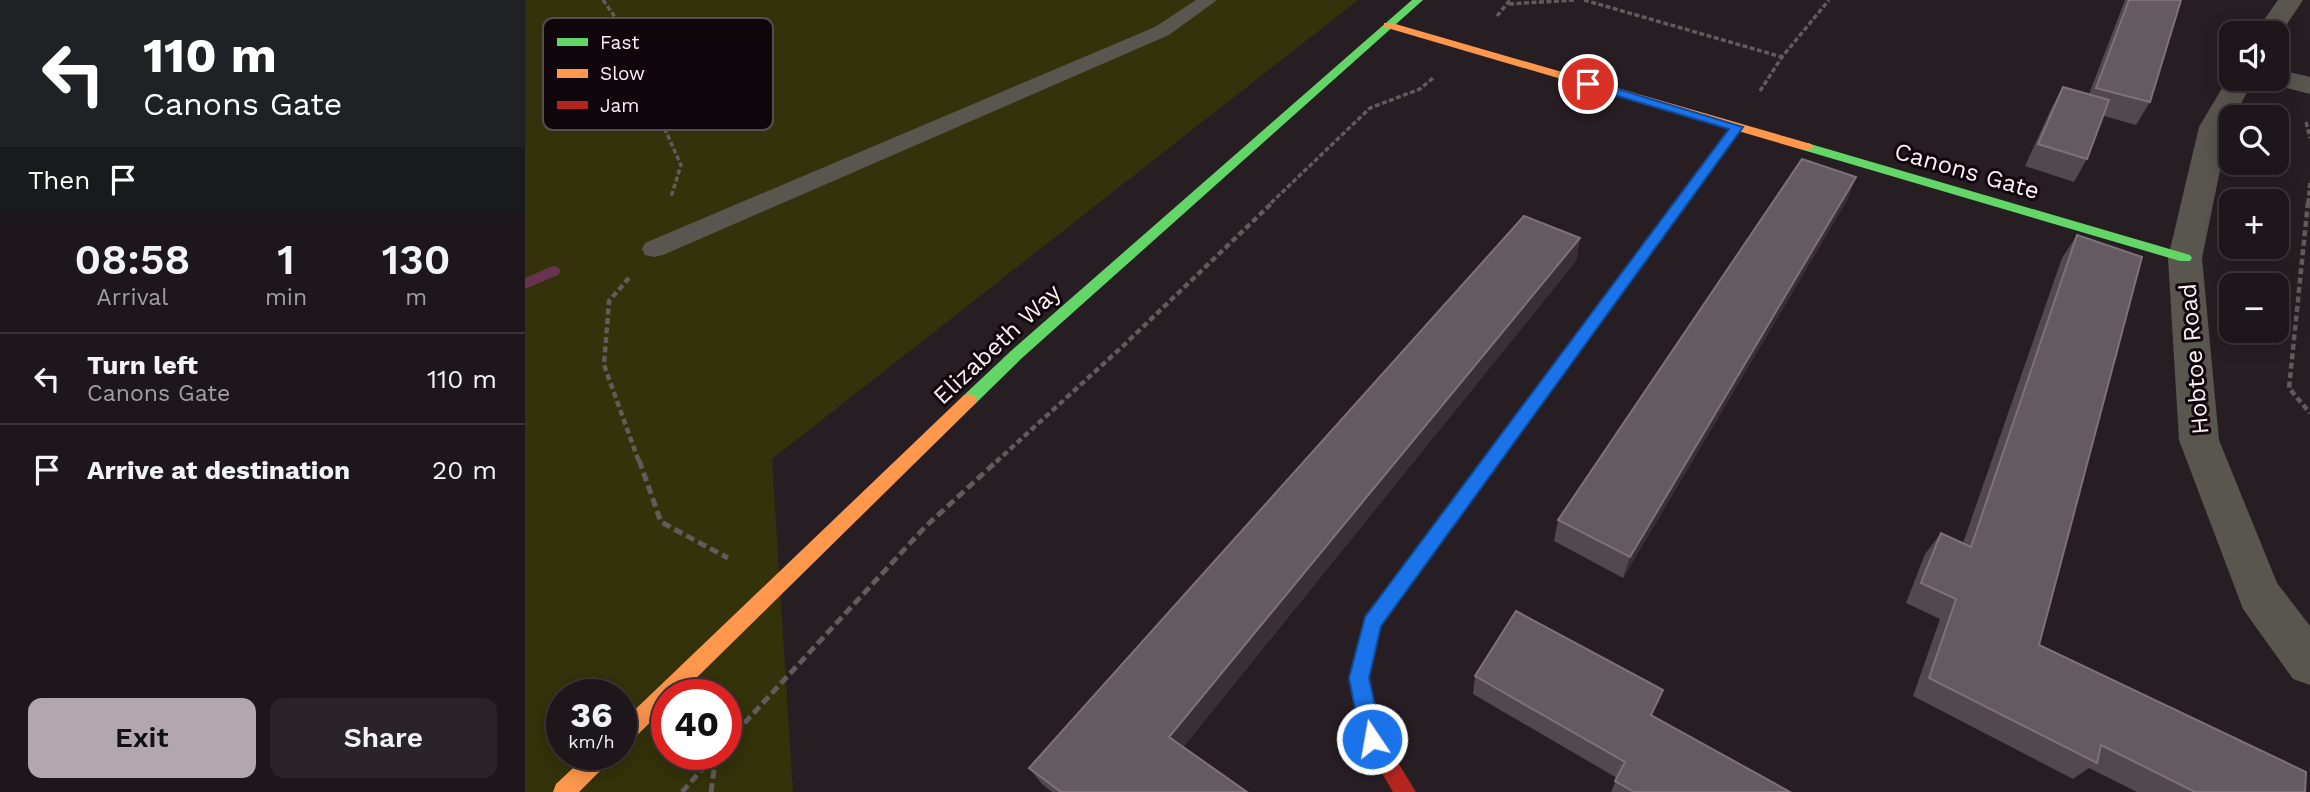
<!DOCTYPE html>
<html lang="en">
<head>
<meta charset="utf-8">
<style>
	body { margin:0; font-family:"Work Sans",sans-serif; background:#2a2327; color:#f1f3f6; height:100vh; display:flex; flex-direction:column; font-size:26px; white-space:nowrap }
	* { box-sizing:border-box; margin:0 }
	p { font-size:23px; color:#a09fa2 }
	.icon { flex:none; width:38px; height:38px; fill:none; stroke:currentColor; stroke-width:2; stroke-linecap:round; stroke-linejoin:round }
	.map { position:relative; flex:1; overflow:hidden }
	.details { display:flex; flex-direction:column; background:#1d161a; width:525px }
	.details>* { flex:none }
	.guide { background:#202124; color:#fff; overflow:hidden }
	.controls { position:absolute; left:1694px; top:21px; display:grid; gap:14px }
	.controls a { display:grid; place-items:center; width:70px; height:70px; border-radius:14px; background:#1d161a; box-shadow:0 4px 18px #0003,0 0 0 2px #3b3539; font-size:35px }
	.speed { position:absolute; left:21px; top:679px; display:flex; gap:14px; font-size:35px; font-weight:700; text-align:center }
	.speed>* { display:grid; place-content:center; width:91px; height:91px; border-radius:50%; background:#1d161a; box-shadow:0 4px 18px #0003,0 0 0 2px #3b3539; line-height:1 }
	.speed small { font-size:18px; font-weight:400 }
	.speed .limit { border:10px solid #d22; background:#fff; color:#111 }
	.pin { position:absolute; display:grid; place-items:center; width:60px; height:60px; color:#fff; margin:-30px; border:4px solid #fff; border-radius:50%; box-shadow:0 2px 7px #0007 }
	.me { position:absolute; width:77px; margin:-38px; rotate:348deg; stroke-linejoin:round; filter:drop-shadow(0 0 5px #0008) }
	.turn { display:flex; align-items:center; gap:24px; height:147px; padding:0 28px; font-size:32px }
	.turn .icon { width:91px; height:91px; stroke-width:2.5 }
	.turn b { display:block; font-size:49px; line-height:60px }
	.then { display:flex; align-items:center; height:66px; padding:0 28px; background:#0003; gap:14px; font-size:26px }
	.eta { display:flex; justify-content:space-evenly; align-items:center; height:119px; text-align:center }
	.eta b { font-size:42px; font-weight:600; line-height:49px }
	.button { display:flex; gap:14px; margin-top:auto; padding:14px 28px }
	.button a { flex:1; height:80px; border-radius:14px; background:#b2a7ad; color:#111; font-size:28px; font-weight:600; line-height:80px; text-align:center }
	.button a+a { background:#2a2327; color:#f1f3f6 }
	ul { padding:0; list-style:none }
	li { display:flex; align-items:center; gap:21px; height:91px; padding:0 28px; border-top:2px solid #3b3539 }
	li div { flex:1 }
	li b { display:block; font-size:26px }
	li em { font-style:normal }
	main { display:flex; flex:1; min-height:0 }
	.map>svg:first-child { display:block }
	.green { fill:#33320a; fill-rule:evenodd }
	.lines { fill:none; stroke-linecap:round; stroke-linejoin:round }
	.stream { fill:#693251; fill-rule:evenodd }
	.path-far2 { stroke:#5f5c59; stroke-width:3.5; stroke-dasharray:5 2.5; stroke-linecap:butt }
	.path-far1 { stroke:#5f5c59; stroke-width:4.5; stroke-dasharray:6 3.5; stroke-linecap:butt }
	.path { stroke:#5f5c59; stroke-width:5; stroke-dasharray:9 4.5; stroke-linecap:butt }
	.lane { fill:#595650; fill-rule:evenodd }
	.street { fill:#595650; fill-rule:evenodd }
	.fast { fill:#63d668; fill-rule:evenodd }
	.slow { fill:#ff974d; fill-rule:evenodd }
	.jam { fill:#b3261e; fill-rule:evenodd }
	.wall { fill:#51494e }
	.shaded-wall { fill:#383035 }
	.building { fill:#635b60; stroke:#7c7278; stroke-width:2 }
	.route { fill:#1a73e8; stroke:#114b97; stroke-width:2 }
	.labels { text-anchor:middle; stroke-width:6; stroke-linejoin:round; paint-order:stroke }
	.street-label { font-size:24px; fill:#fdf1f7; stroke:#0f070b }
	.key { fill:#0f070b; stroke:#564d52; stroke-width:2 }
	.key-label { font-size:19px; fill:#fdf1f7 }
</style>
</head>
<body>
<main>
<section class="details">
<div class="guide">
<div class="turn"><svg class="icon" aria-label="left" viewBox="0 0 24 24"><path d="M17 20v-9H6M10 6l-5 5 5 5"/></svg><div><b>110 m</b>Canons Gate</div></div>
<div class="then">Then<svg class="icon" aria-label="arrive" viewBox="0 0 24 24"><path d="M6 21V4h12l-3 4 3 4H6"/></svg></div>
</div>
<div class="eta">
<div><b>08:58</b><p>Arrival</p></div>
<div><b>1</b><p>min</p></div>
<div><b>130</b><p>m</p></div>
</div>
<ul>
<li><svg class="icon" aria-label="left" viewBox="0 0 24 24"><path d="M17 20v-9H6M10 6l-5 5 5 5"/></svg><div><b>Turn left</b><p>Canons Gate</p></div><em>110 m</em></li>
<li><svg class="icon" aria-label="arrive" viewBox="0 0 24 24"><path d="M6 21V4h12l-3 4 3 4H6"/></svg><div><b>Arrive at destination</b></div><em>20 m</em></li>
</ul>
<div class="button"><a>Exit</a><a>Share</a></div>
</section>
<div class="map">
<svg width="1785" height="792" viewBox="0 0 1785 792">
	<rect width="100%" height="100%" fill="#271e23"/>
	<path class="green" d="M0,0H833L247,459L268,792H0ZM37,695H96V754H37ZM142,695H201V754H142Z"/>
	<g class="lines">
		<path class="stream" d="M28,266L33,267L36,271L33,275L0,289V278Z"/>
		<path class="path-far2" d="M78,0L88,14L156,165L146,197
			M1059,0L1257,57
			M984,4L1049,0
			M972,16L985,0
			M1235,91L1257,57L1304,0
			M1781,122L1785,138
			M746,203L845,108L895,89L908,78
			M1783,203L1785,181"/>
		<path class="path-far1" d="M1783,202L1764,388L1785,413
			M104,278L84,301L79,365L114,462
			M471,462L598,346L748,202"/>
		<path class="path" d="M114,460L136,522L203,558
			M201,743L400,527L473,460
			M157,792L191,754
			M186,792L191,755"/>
		<path class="lane" d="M671,0H692L644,35L138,255L129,257L120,255L117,249L120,243L630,27Z"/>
		<path class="street" d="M1753,0H1778L1752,39V33H1730Z
			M1752,69L1785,77V94L1742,83L1739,79H1752Z
			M1706,73V79H1729L1709,117H1706L1677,258L1694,440L1752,583L1785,626V685L1768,679L1718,609L1654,440L1643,258L1674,127Z"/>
		<path class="fast" d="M887,0H898L497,358L450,404H438L436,400L438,396L487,350Z
			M1212,123L1218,127L1163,203H1153V197L1208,124Z
			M1282,143L1665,255L1667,258L1665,261H1655L1278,150V144Z"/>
		<path class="slow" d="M859,23H867L1286,144L1288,147L1286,150H1278L859,27Z
			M1158,196L1163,197V203L942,507L936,509L930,507L927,502L930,497L1153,197Z
			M444,394L450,396L452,400L450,404L154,695H142V706L103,744L96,747V723L438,396Z
			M63,754H88L85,761L54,792H28L31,784Z"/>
		<path class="jam" d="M936,495L942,497L945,502L942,507L856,626L844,678L856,735L891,792H868L837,739L824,678L840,617L930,497Z"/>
	</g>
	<path class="wall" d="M1600,0H1656L1625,102L1611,125L1579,116L1562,159L1549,182L1500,166L1526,109L1538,87L1564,94Z
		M1331,177L1322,200L1098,578L1029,541L1033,520Z
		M1552,235L1514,645L1780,792H1612L1564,768L1548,779L1388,696L1415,619L1381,603L1400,554L1416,533L1438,543L1537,258Z
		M1055,238L1051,261L658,747L722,792H527L517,784L504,768Z
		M950,676L1126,715L1265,792H1086L1092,778L948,694Z"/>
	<path class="shaded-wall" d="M1331,177L1322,200L1098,578L1105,557Z
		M1055,238L1051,261L652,754L644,737Z"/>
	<path class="building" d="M1604,0H1656L1625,102L1571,88Z
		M1538,87L1584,100L1562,159L1513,144Z
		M1277,159L1331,177L1105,557L1033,520Z
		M999,216L1055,238L644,737L722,792H536L504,768Z
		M1552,235L1617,257L1514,645L1781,772L1780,792H1670L1576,745L1572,763L1404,678L1431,599L1396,583L1416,533L1446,547Z
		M991,611L1138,690L1126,715L1265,792H1109L1090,781L1100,762L950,676Z"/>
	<path class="route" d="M1063,80L1218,127L856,626L844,678L857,739L854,746L847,749L839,746L836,739L824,678L840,617L1204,129L1059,86L1057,84Z"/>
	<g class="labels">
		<g class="street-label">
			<text transform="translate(1442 171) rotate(16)" y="8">Canons Gate</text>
			<text transform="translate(472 344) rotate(-43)" y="8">Elizabeth Way</text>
			<text transform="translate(1669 359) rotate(-95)" y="8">Hobtoe Road</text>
		</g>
	</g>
	<rect x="18" y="18" width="230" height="112" rx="10" class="key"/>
	<rect x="32" y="38" width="31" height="8" fill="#63d668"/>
	<rect x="32" y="69" width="31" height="9" fill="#ff974d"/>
	<rect x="32" y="101" width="31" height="8" fill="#b3261e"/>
	<g class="key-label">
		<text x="75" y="49">Fast</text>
		<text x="75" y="80">Slow</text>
		<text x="75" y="112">Jam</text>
	</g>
</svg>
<div class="controls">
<a><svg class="icon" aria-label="sound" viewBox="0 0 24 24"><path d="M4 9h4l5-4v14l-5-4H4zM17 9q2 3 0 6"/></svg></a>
<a><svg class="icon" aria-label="search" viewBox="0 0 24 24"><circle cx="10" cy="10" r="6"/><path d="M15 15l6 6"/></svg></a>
<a>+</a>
<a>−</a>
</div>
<div class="speed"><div>36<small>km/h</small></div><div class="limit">40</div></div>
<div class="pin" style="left:1063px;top:84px;background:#d93025"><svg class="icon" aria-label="arrive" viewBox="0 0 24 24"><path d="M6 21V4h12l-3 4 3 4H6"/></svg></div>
<svg class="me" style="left:847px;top:739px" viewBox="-20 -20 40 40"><circle r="17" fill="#1a73e8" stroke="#fff" stroke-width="3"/><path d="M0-11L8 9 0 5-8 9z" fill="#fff"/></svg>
</div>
</main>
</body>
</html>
